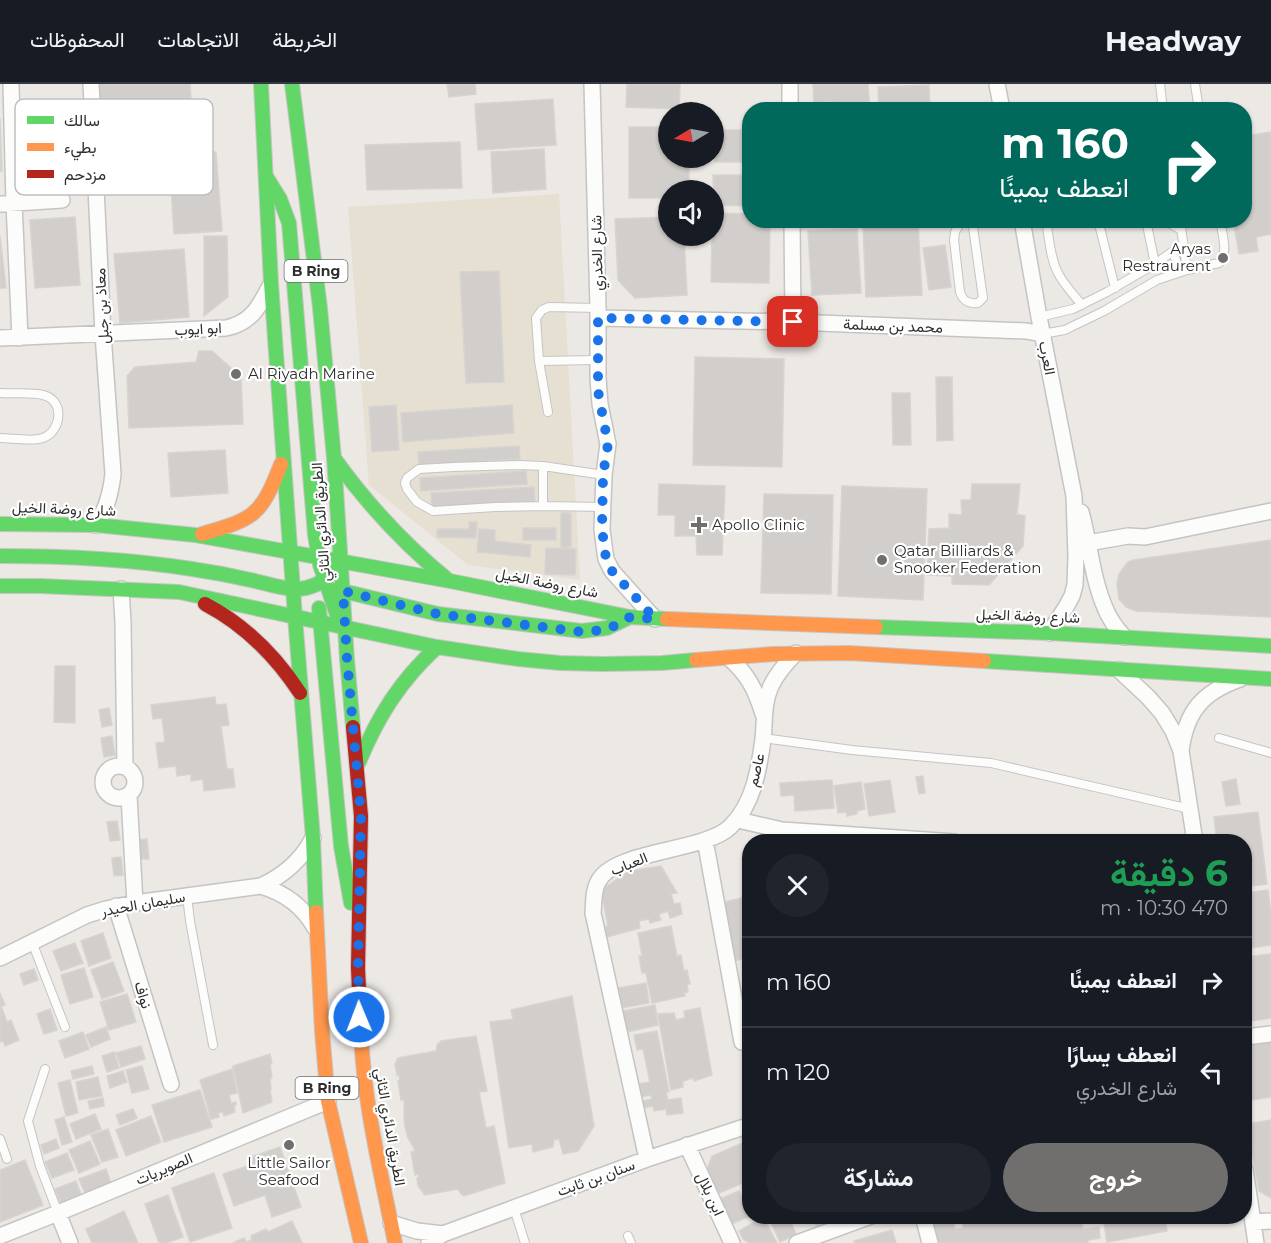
<!DOCTYPE html>
<html lang="ar">
<head>
<meta charset="utf-8">
<style>
	body { margin:0; font-family:Montserrat,Vazirmatn,sans-serif; background:#20242c; color:#f1f3f6; direction:rtl; height:100vh; display:flex; flex-direction:column; font-size:22px; white-space:nowrap }
	* { box-sizing:border-box; margin:0 }
	p { font-size:20px; color:#9ea1a6 }
	.icon { flex:none; width:33px; height:33px; fill:none; stroke:currentColor; stroke-width:2; stroke-linecap:round; stroke-linejoin:round }
	.map { position:relative; flex:1; overflow:hidden; direction:ltr }
	.drawer { position:absolute; left:742px; top:750px; width:510px; height:390px; display:flex; flex-direction:column; background:#171b24; border-radius:24px; box-shadow:0 2px 4px #0004; direction:rtl }
	.drawer>* { flex:none }
	.hud { position:absolute; left:742px; top:18px; width:510px; height:126px; border-radius:24px; box-shadow:0 2px 4px #0004; direction:rtl; background:#00695c; color:#fff; overflow:hidden }
	.needle { width:39px; rotate:260deg }
	.controls { position:absolute; left:658px; top:18px; display:grid; gap:12px }
	.controls a { display:grid; place-items:center; width:66px; height:66px; border-radius:50%; background:#171b24; box-shadow:0 2px 4px #0004; font-size:30px }
	.pin { position:absolute; display:grid; place-items:center; width:51px; height:51px; color:#fff; margin:-26px; border-radius:12px; box-shadow:0 3px 9px #0006 }
	.me { position:absolute; width:66px; margin:-33px; rotate:359deg; stroke-linejoin:round; filter:drop-shadow(0 0 4px #0008) }
	.turn { display:flex; align-items:center; gap:21px; height:126px; padding:0 24px; font-size:27px }
	.turn .icon { width:78px; height:78px; stroke-width:2.5 }
	.turn b { display:block; font-size:42px; line-height:51px }
	.round { display:grid; place-items:center; flex:none; width:63px; height:63px; border-radius:32px; background:#20242c }
	.summary { display:flex; align-items:center; justify-content:space-between; height:102px; padding:0 24px }
	h1 { font-size:36px; font-weight:700; line-height:45px; color:#1e9e55 }
	.cta { display:flex; gap:12px; margin-top:auto; padding:12px 24px }
	.cta a { flex:1; height:69px; border-radius:36px; background:#706f6e; color:#fff; font-size:24px; font-weight:700; line-height:69px; text-align:center }
	.cta a+a { background:#20242c; color:#f1f3f6 }
	ul { padding:0; list-style:none }
	li { display:flex; align-items:center; gap:18px; height:90px; padding:0 24px; border-top:2px solid #363941 }
	li div { flex:1 }
	li b { display:block; font-size:22px }
	li em { font-style:normal }
	header { display:flex; align-items:center; gap:36px; box-sizing:border-box; height:84px; padding:0 30px; background:#171b24; border-bottom:2px solid #363941 }
	header strong { font-size:28px }
	nav { display:flex; gap:33px; margin-inline-start:auto; font-size:21px }
	.map>svg:first-child { display:block }
	.education { fill:#e6e0d3 }
	.building { fill:#d1cecb; stroke:#d7d4d0; stroke-width:1.5 }
	.lines { fill:none; stroke-linecap:round; stroke-linejoin:round }
	.lane-casing { stroke:#c5c4c5; stroke-width:10 }
	.street-casing { stroke:#c5c4c5; stroke-width:18 }
	.fast-casing { stroke:#c6c5c4; stroke-width:16 }
	.slow-casing { stroke:#c6c5c4; stroke-width:16 }
	.jam-casing { stroke:#c6c5c4; stroke-width:16 }
	.lane { stroke:#fcfcfb; stroke-width:8 }
	.street { stroke:#fcfcfb; stroke-width:15 }
	.fast { stroke:#63d668; stroke-width:14 }
	.slow { stroke:#ff974d; stroke-width:14 }
	.jam { stroke:#b3261e; stroke-width:14 }
	.route { stroke:#1a73e8; stroke-width:10; stroke-dasharray:0 18 }
	.poi-dot { fill:#706f6e; stroke:#fff; stroke-width:2 }
	.labels { text-anchor:middle; stroke-width:4.5; stroke-linejoin:round; paint-order:stroke }
	.shield { fill:#fff; stroke:#6d6d6d; stroke-width:1.5 }
	.shield-label { font-size:14px; font-weight:bold; fill:#2e2e2e }
	.poi-label { font-size:15px; fill:#2e2e2e; stroke:#fff; text-anchor:start }
	.street-label { font-size:15px; fill:#2e2e2e; stroke:#fff }
	.key { fill:#fff; stroke:#c0c0c0; stroke-width:1.5 }
	.key-label { font-size:16px; fill:#2e2e2e }
</style>
</head>
<body>
<header>
<strong>Headway</strong>
<nav><a>الخريطة</a><a>الاتجاهات</a><a>المحفوظات</a></nav>
</header>
<div class="map">
<svg width="1271" height="1159" viewBox="0 0 1271 1159">
	<rect width="100%" height="100%" fill="#ece8e4"/>
	<path class="education" d="M559,110L580,496L468,481L369,401L348,123Z"/>
	<path class="building" d="M98,0H190L193,48L100,53Z
		M447,0H475L476,10L449,13Z
		M627,0H680L679,25L626,23Z
		M813,0H868L870,26H833L832,17L814,19Z
		M929,1L930,25L879,26L878,3Z
		M553,15L556,61L478,66L475,20Z
		M0,34L2,87H0Z
		M629,43H669V74H689V106H669V114H629Z
		M715,46H750V78H715Z
		M1271,48V150L1256,153L1258,167L1239,170L1233,136H1245V52Z
		M460,58L462,104L367,106L365,61Z
		M544,65L546,105L493,109L491,68Z
		M216,68L222,147L174,150L169,72Z
		M713,91H750V122L714,121Z
		M714,129L750,130V136H770L769,199L711,198L712,152H714Z
		M75,133L80,201L35,204L30,136Z
		M669,133V152H684L687,211L635,214L618,196L615,135Z
		M918,139L922,211L866,213L863,141Z
		M857,145L861,209L812,211L808,147Z
		M0,152L6,204H0Z
		M204,152H227L228,213L204,232Z
		M945,161L951,203L929,206L923,164Z
		M184,165L189,233L120,239L114,170Z
		M499,187L504,298L466,299L460,188Z
		M199,267H212L241,293L243,340L129,344L127,292L135,283L196,278Z
		M695,273L784,275L782,383L693,381Z
		M936,293H952L953,356L937,357Z
		M892,309H910L911,361H893Z
		M396,321L399,366L372,368L369,323Z
		M512,321L514,349L403,358L401,329Z
		M519,362L520,375L419,381L418,368Z
		M225,366L228,409L171,413L168,369Z
		M526,387L527,400L421,407L420,394Z
		M659,400L725,402L722,471H697L696,452H675V431H658Z
		M972,400H1020L1017,430L1025,432L1023,462L989,501L952,500V492L927,491L929,445L949,444V430L962,431L961,416H971Z
		M842,402L927,405L923,516L838,512Z
		M534,403L535,417L432,423L431,409Z
		M764,410L833,411L831,510L761,509Z
		M561,429H571V463H561Z
		M469,438H477L476,454L437,453V445H469Z
		M523,444H556V456H523Z
		M479,445L495,446V457L531,461L530,473L477,468Z
		M1271,456V533L1136,527L1126,523L1119,515L1117,500L1119,490L1128,478L1134,476Z
		M546,464L576,465L575,491L545,490Z
		M55,582H75V639L54,638Z
		M215,613L216,621L226,620L229,641L221,642L227,685H233L235,703L204,707L203,695L191,697V690L177,692L176,682L159,684L156,659L165,658L162,634L153,635L151,621Z
		M109,624L112,641L102,643L99,626Z
		M112,652L115,671L104,673L101,654Z
		M923,692L925,709L919,710L916,693Z
		M1236,695L1240,720L1226,722L1222,698Z
		M832,696L834,724L795,727L794,711L781,712L780,699Z
		M890,696L895,728L869,732L864,700Z
		M861,698L865,725L857,727V730L847,732L846,728L838,729L834,702Z
		M1258,728L1267,800L1245,803V758H1217L1214,733Z
		M117,737L120,756L110,757L107,738Z
		M147,755L149,775H138L137,756Z
		M121,773L123,791L114,792L112,774Z
		M661,782L677,809L671,810L674,820L680,819L682,830L670,834L668,827L659,830L661,836L650,839L649,835L639,837L640,844L607,853L604,843L608,842L601,806L629,787Z
		M1268,806L1271,830V861L1245,865V809Z
		M750,812V873L734,877L720,819Z
		M671,842L677,872L681,871L684,887L687,886L690,900H687L688,908L684,909L685,912L652,919L646,889H642L639,872H642L638,849Z
		M103,849L111,874L89,882L81,857Z
		M75,859L83,879L61,887L53,867Z
		M1271,870V934L1245,938V873Z
		M113,878L124,907L102,915L91,886Z
		M84,884L93,913L70,920L61,891Z
		M34,885L38,896L24,901L20,890Z
		M750,890V926H749L745,904L748,903L746,891Z
		M646,899L649,919L622,924L618,904Z
		M0,909L5,921L1,922L7,938L11,936L19,956L5,962L3,957L0,958Z
		M127,910L136,938L109,946L100,918Z
		M572,912L594,1042L578,1067L563,1070L559,1055L554,1056L553,1063L533,1068L532,1060L509,1064L490,938L513,935L511,926Z
		M655,921L658,941L627,948L623,927Z
		M700,924L712,991L694,997L693,994L683,997V1003L671,1006L658,930L674,929L676,936L685,934L684,927Z
		M50,925L57,946L44,950L37,930Z
		M106,943L110,955L91,963L86,951Z
		M657,947L669,1008H666L668,1016L681,1014L683,1029L667,1031L666,1025L654,1027L653,1022L639,1025L638,1018L652,1015L651,1011L640,1013L637,1000L650,998L643,965L637,966L634,951Z
		M83,948L89,965L65,974L59,957Z
		M476,952L487,1007L479,1008L486,1044L494,1042L505,1099L464,1112L461,1110L458,1105L425,1111L418,1102L417,1094L419,1093L418,1090L415,1091L411,1068H414V1064L408,1054L405,1043L404,1031V1016H401L398,997L400,996L399,990L397,991L395,980L398,974L436,967L437,961L441,957Z
		M1271,956V1013L1246,1017L1245,960Z
		M141,962L145,975L121,983L116,969Z
		M114,968L119,984L107,988L102,972Z
		M270,970L272,980H270L272,994L270,995L271,1005H270L272,1018L243,1029L233,982Z
		M750,975V1000L748,1001L743,977Z
		M92,982L94,990L73,995L71,987Z
		M142,982L149,1005L132,1009L126,986Z
		M232,985L237,1009L229,1011L231,1019L236,1018V1021L234,1022L235,1028L224,1032L223,1028L218,1029L219,1033L211,1035L200,996Z
		M123,987L127,998L110,1004L107,992Z
		M98,993L102,1012L79,1016L76,998Z
		M70,996L78,1029L66,1032L58,999Z
		M200,1006L212,1043L164,1058L152,1021Z
		M103,1014L104,1022L90,1025L88,1017Z
		M133,1025L137,1034L120,1041L116,1031Z
		M95,1030L101,1045L76,1055L70,1040Z
		M151,1032L161,1058L126,1072L116,1046Z
		M64,1033L72,1058L62,1061L55,1036Z
		M1271,1036V1114L1259,1107L1247,1040Z
		M108,1045L118,1073L102,1078L91,1051Z
		M56,1055L59,1064L44,1070L41,1061Z
		M750,1056V1096L712,1112L704,1093L712,1072Z
		M90,1057L100,1080L79,1089L69,1066Z
		M280,1063L301,1123L272,1133L265,1111L234,1122L223,1090L251,1081L248,1074Z
		M67,1069L74,1086L52,1094L45,1078Z
		M25,1076L43,1121L0,1138V1086Z
		M106,1085L113,1105L87,1114L79,1095Z
		M214,1089L232,1144L190,1158L172,1104Z
		M76,1097L82,1113L61,1121L55,1105Z
		M739,1107L750,1132L731,1140L720,1115Z
		M168,1111L183,1153L166,1159H159L145,1120Z
		M124,1127L138,1159H92L86,1145Z
		M768,1132H788L796,1150L780,1158Z
		M813,1132H839L816,1141Z
		M967,1132H973L974,1139L986,1137L985,1132H1006V1134L1011,1132H1024V1134L1033,1132H1096L1081,1135L1083,1145L1099,1143L1100,1154L1088,1156V1159H936L932,1137L953,1133L955,1145L963,1144L962,1133Z
		M1103,1132H1165L1167,1147L1107,1158Z
		M763,1133L777,1159H749L743,1155L739,1147Z
		M292,1137L302,1159H233L244,1154L246,1158L252,1156L251,1152L266,1145L268,1148Z
		M892,1146L896,1159H855L854,1157Z"/>
	<g class="lines">
		<g class="lane-casing">
			<path id="lane" d="M1160,0L1163,26
				M1195,0L1199,26
				M962,136L955,148L954,156L960,208C963,217 968,220 978,219L983,214L972,136
				M1046,136C1049,153 1050,174 1058,189C1064,201 1074,211 1082,221
				M1098,136L1115,204
				M1146,136L1155,180
				M1164,136L1181,146
				M1180,136L1187,186
				M1172,168L1176,176L1175,190
				M1039,233L1073,225L1107,208L1155,180L1183,160
				M1042,250L1065,246L1073,242L1104,227L1157,196L1187,186L1219,179C1229,168 1222,150 1220,136
				M539,277L598,276
				M0,309C12,310 33,308 43,311C65,316 62,347 43,354C32,358 12,354 0,354
				M548,328L539,277L536,234L542,226L549,223L598,224
				M543,422V382
				M603,423L543,422L495,423L433,427L417,418L407,405L405,399L407,394L419,385L453,383L519,381L543,382L604,391
				M763,654L852,666L991,679L1190,725
				M1219,654L1271,669
				M187,812L190,837L213,961
				M32,858L65,943
				M45,985L28,1037L40,1082L58,1129
				M0,1055L7,1075
				M514,1124L525,1159
				M628,1152L631,1159"/>
		</g>
		<g class="street-casing">
			<path id="street" d="M11,0L14,119L20,254
				M91,0L103,250L113,390C111,409 107,425 96,441
				M592,0L598,224V294L600,320L608,360L604,391L602,445L604,461L606,475L612,487L655,535
				M790,0V26
				M997,0L1002,26
				M0,120L62,116
				M792,136L793,238
				M1022,136L1039,233L1074,412L1076,472L1075,501L1072,512L1066,523L1049,549
				M598,234L793,238L1026,247L1042,250
				M0,254L226,244C251,239 259,223 270,202
				M1081,428C1090,460 1092,495 1106,526C1110,536 1117,545 1124,553
				M1088,459L1128,452L1145,453L1271,427
				M121,505L123,538L125,683
				M729,574C748,590 756,607 763,630
				M1119,586L1148,613L1162,629L1173,647L1181,667L1195,758
				M1181,667C1186,627 1203,608 1240,595
				M103 698a16 16 0 1 1 32 0a16 16 0 1 1-32 0Z
				M129,712L135,819
				M738,736L782,746L955,758
				M705,756L742,958
				M261,802C285,809 303,822 315,844
				M116,822L171,1000
				M0,874L87,831L106,825L135,819L261,802C284,791 301,777 313,754
				M1245,953L1271,950
				M687,1061L732,1159
				M647,1075L593,829C594,818 593,807 598,798C613,766 704,768 730,743C753,721 759,686 763,655C765,637 763,619 771,602C777,589 786,579 796,569
				M1245,1085L1256,1159
				M58,1129L70,1159
				M923,1132L930,1159
				M1253,1138L1271,1137
				M391,1139L417,1147L443,1150
				M0,1152L58,1129L328,1017
				M429,1159L443,1150L647,1075L750,1041
				M797,1159L871,1132"/>
		</g>
		<g class="fast-casing">
			<path id="fast" d="M261,0L271,199L295,533L313,754L316,828
				M292,0L320,224L334,374L347,575L353,643
				M267,94L280,115L289,139L315,451L320,481L336,528
				M334,374C367,420 404,460 448,496
				M0,440L96,441L195,451L450,497L630,533L667,535
				M0,472C64,472 129,475 192,485C213,488 234,492 255,497C268,500 282,505 296,505C312,505 325,497 336,486
				M0,502H40L179,508L437,563L518,575L560,579L602,580L662,579L696,576
				M331,506L343,507L438,530L582,547L607,544L630,533
				M319,524L341,762L351,819
				M876,543L1049,549L1271,562
				M984,577L1271,595
				M359,678C378,632 400,597 437,563"/>
		</g>
		<g class="slow-casing">
			<path id="slow" d="M202,450C254,435 261,432 281,380
				M667,535L876,543
				M696,576L773,570L849,569L984,577
				M316,828L322,947L328,1017L361,1159
				M361,950C364,1021 381,1089 395,1159"/>
		</g>
		<g class="jam-casing">
			<path id="jam" d="M205,520C245,541 275,571 300,609
				M353,643L361,732L358,884L361,950"/>
		</g>
		<use href="#lane" class="lane"/>
		<use href="#street" class="street"/>
		<use href="#fast" class="fast"/>
		<use href="#slow" class="slow"/>
		<use href="#jam" class="jam"/>
	</g>
	<g class="lines">
		<path class="route" d="M359,933L358,884L361,732L347,575L343,507L438,530L582,548L603,546L612,543L630,533L655,535L612,487L606,475L602,445L603,391L608,360L598,307V234L793,238"/>
	</g>
	<g class="poi-dot">
		<circle cx="1223" cy="174" r="6"/>
		<circle cx="236" cy="290" r="6"/>
		<path d="M696 432h6v6h6v6h-6v6h-6v-6h-6v-6h6z"/>
		<circle cx="882" cy="476" r="6"/>
		<circle cx="289" cy="1061" r="6"/>
	</g>
	<g class="labels">
		<g class="shield">
			<rect x="284.5" y="176" width="63" height="22" rx="4.5"/>
			<rect x="295.5" y="993" width="63" height="22" rx="4.5"/>
		</g>
		<g class="shield-label">
			<text x="316" y="192">B Ring</text>
			<text x="327" y="1009">B Ring</text>
		</g>
		<g class="poi-label">
			<text x="1211" y="170" text-anchor="end">Aryas<tspan x="1211" dy="17">Restraurent</tspan></text>
			<text x="248" y="295">Al Riyadh Marine</text>
			<text x="712" y="446">Apollo Clinic</text>
			<text x="894" y="472">Qatar Billiards &amp;<tspan x="894" dy="17">Snooker Federation</tspan></text>
			<text x="289" y="1084" text-anchor="middle">Little Sailor<tspan x="289" dy="17">Seafood</tspan></text>
		</g>
		<g class="street-label">
			<text transform="translate(597 169) rotate(-91)" y="5">شارع الخدري</text>
			<text transform="translate(102 222) rotate(-93)" y="5">معاذ بن جبل</text>
			<text transform="translate(893 242) rotate(2)" y="5">محمد بن مسلمة</text>
			<text transform="translate(198 245) rotate(-3)" y="5">ابو ايوب</text>
			<text transform="translate(1047 274) rotate(79)" y="5">العرب</text>
			<text transform="translate(64 425) rotate(2)" y="5">شارع روضة الخيل</text>
			<text transform="translate(321 438) rotate(-94)" y="5">الطريق الدائري الثاني</text>
			<text transform="translate(547 499) rotate(11)" y="5">شارع روضة الخيل</text>
			<text transform="translate(1028 532) rotate(2)" y="5">شارع روضة الخيل</text>
			<text transform="translate(756 686) rotate(-77)" y="5">عاصم</text>
			<text transform="translate(629 780) rotate(-22)" y="5">العباب</text>
			<text transform="translate(143 820) rotate(-10)" y="5">سليمان الحيدر</text>
			<text transform="translate(143 911) rotate(73)" y="5">نواف</text>
			<text transform="translate(390 1043) rotate(80)" y="5">الطريق الدائري الثاني</text>
			<text transform="translate(164 1085) rotate(-23)" y="5">الصويريات</text>
			<text transform="translate(596 1094) rotate(-20)" y="5">سنان بن ثابت</text>
			<text transform="translate(710 1110) rotate(65)" y="5">ابن بلال</text>
		</g>
	</g>
	<rect x="15" y="15" width="198" height="96" rx="9" class="key"/>
	<rect x="27" y="32" width="27" height="8" fill="#63d668"/>
	<rect x="27" y="59" width="27" height="8" fill="#ff974d"/>
	<rect x="27" y="86" width="27" height="8" fill="#b3261e"/>
	<g class="key-label">
		<text x="64" y="42">سالك</text>
		<text x="64" y="69">بطيء</text>
		<text x="64" y="96">مزدحم</text>
	</g>
</svg>
<div class="controls">
<a><svg class="needle" viewBox="-14 -14 28 28"><path d="M0-13l5 13h-10z" fill="#e53935"/><path d="M0 13l5-13h-10z" fill="#9ea1a6"/></svg></a>
<a><svg class="icon" aria-label="sound" viewBox="0 0 24 24"><path d="M4 9h4l5-4v14l-5-4H4zM17 9q2 3 0 6"/></svg></a>
</div>
<div class="pin" style="left:793px;top:238px;background:#d93025"><svg class="icon" aria-label="arrive" viewBox="0 0 24 24"><path d="M6 21V4h12l-3 4 3 4H6"/></svg></div>
<svg class="me" style="left:359px;top:933px" viewBox="-20 -20 40 40"><circle r="17" fill="#1a73e8" stroke="#fff" stroke-width="3"/><path d="M0-11L8 9 0 5-8 9z" fill="#fff"/></svg>
<div class="hud">
<div class="turn"><svg class="icon" aria-label="right" viewBox="0 0 24 24"><path d="M7 20v-9h11M14 6l5 5-5 5"/></svg><div><b>160 m</b>انعطف يمينًا</div></div>
</div>
<section class="drawer">
<div class="summary"><div><h1>6 دقيقة</h1><p>470 m · 10:30</p></div><a class="round"><svg class="icon" aria-label="close" viewBox="0 0 24 24"><path d="M6 6l12 12M18 6L6 18"/></svg></a></div>
<ul>
<li><svg class="icon" aria-label="right" viewBox="0 0 24 24"><path d="M7 20v-9h11M14 6l5 5-5 5"/></svg><div><b>انعطف يمينًا</b></div><em>160 m</em></li>
<li><svg class="icon" aria-label="left" viewBox="0 0 24 24"><path d="M17 20v-9H6M10 6l-5 5 5 5"/></svg><div><b>انعطف يسارًا</b><p>شارع الخدري</p></div><em>120 m</em></li>
</ul>
<div class="cta"><a>خروج</a><a>مشاركة</a></div>
</section>
</div>
</body>
</html>
